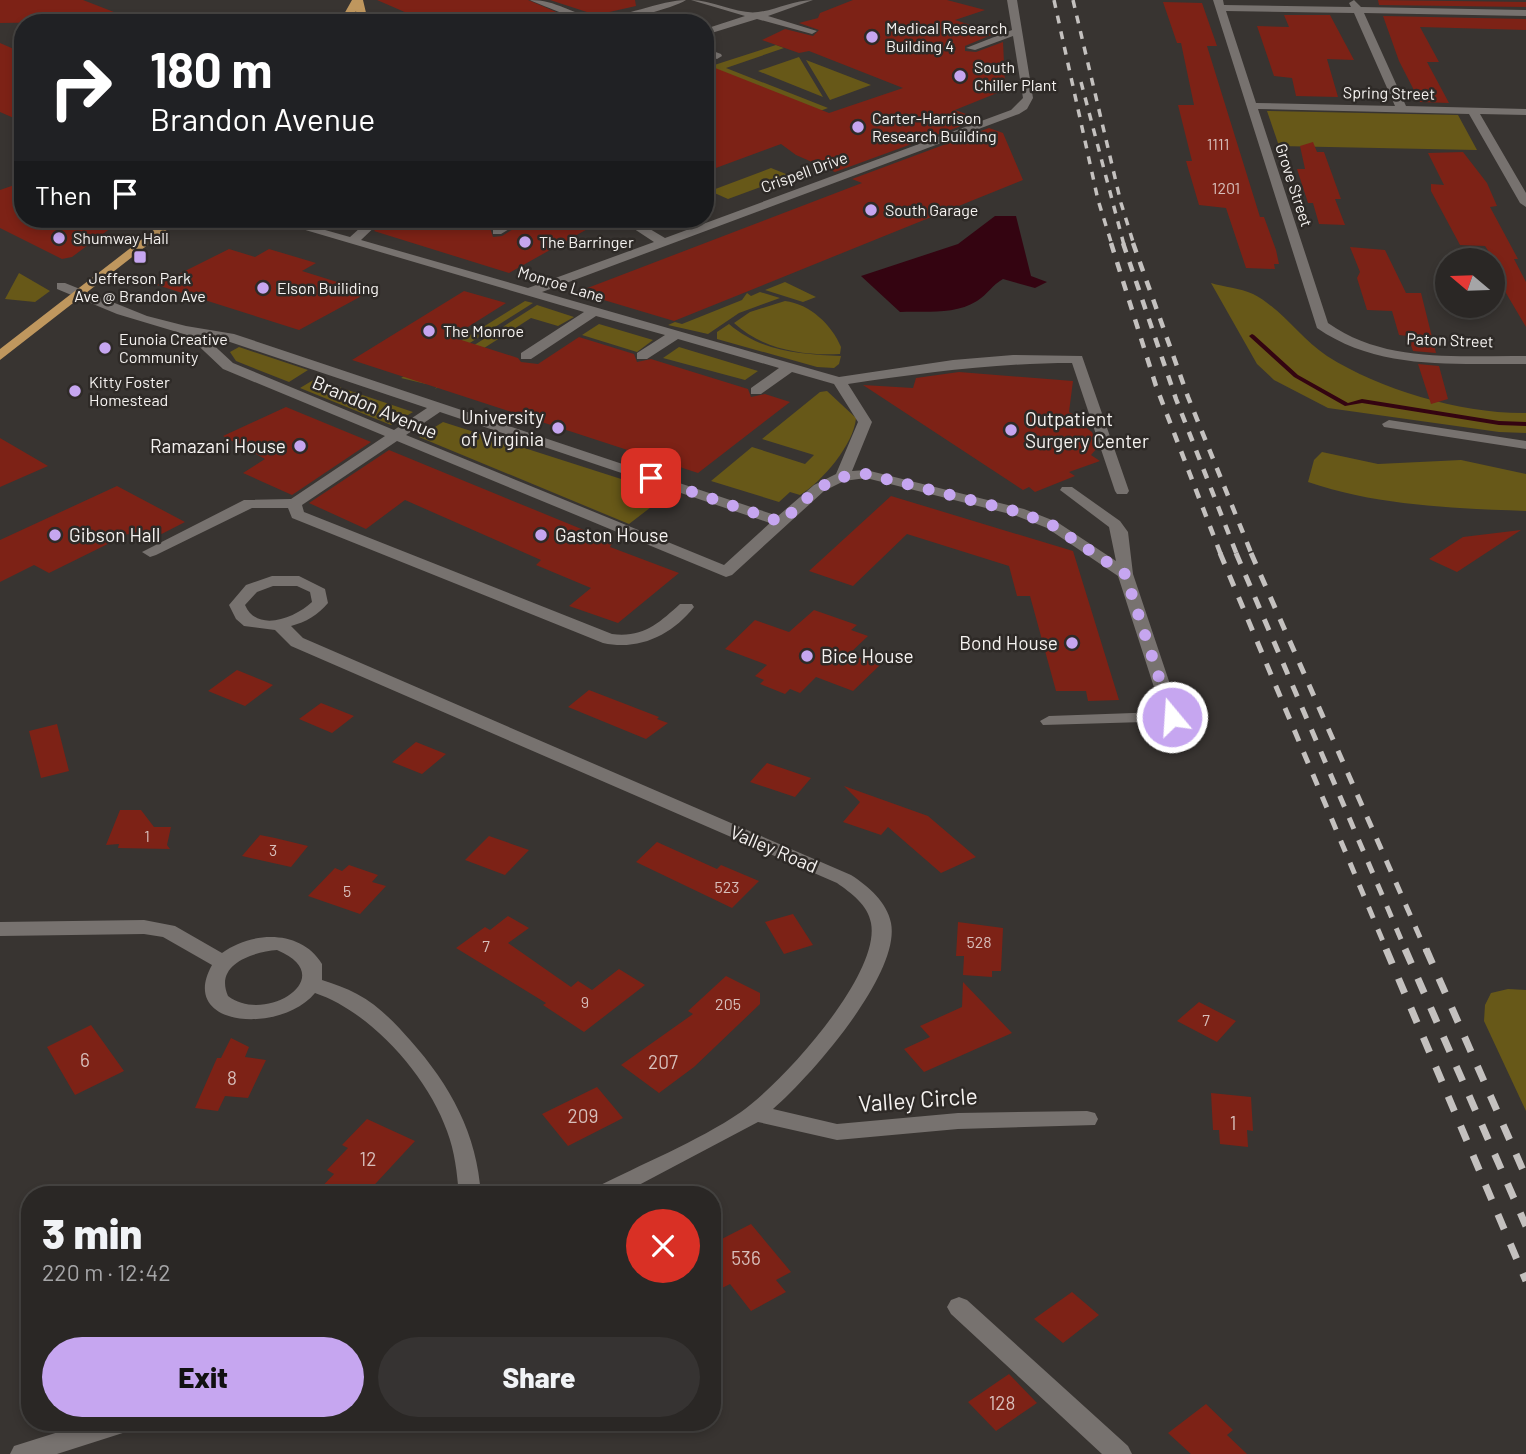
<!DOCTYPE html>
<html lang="en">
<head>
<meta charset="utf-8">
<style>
	body { margin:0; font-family:Barlow,sans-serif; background:#363332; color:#f1f3f6; height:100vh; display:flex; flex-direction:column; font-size:26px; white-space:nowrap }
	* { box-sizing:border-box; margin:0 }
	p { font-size:23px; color:#a5a5a7 }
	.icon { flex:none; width:38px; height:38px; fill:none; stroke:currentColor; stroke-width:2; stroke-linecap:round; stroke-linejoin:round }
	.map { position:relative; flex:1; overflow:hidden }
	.sheet { position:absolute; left:21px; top:1186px; width:700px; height:245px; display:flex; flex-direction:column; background:#2a2725; border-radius:28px; box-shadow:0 4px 10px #0003,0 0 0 2px #464442 }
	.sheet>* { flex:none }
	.guide { position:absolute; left:14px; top:14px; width:700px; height:214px; border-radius:28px; box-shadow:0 4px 10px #0003,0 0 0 2px #464442; background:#202124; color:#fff; overflow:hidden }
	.needle { width:46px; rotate:289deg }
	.buttons { position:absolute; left:1435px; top:248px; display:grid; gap:14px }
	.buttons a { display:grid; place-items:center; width:70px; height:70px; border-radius:50%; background:#2a2725; box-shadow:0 4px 10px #0003,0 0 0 2px #464442; font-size:35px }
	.pin { position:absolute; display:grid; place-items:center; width:60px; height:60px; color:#fff; margin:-30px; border-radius:14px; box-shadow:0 4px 10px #0006 }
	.me { position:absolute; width:77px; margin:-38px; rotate:342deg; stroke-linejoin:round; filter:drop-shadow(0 0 5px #0008) }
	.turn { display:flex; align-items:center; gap:24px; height:147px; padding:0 21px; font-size:32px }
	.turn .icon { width:91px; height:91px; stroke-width:2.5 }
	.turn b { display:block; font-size:49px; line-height:60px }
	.then { display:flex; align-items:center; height:66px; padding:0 21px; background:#0003; gap:14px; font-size:26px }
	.round { display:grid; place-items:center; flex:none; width:74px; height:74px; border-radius:37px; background:#363332 }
	.overview { display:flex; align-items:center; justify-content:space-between; height:119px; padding:0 21px }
	h1 { font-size:42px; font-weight:800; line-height:52px }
	.button { display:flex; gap:14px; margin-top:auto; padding:14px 21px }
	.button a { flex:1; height:80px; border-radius:42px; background:#c6a6f0; color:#111; font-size:28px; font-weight:800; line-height:80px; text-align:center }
	.button a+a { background:#363332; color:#f1f3f6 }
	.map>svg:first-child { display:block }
	.green { fill:#675818 }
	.water { fill:#340411 }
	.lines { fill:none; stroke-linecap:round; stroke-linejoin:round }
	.stream { fill:#340411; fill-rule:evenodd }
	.building { fill:#7d2216 }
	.minor { fill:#77726f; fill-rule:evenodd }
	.major { fill:#bf975e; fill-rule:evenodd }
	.rail-far3 { stroke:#c4c1bf; stroke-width:3.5; stroke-dasharray:8 8; stroke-linecap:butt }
	.rail-far2 { stroke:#c4c1bf; stroke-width:4.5; stroke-dasharray:10 10; stroke-linecap:butt }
	.rail-far1 { stroke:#c4c1bf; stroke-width:5; stroke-dasharray:12 12; stroke-linecap:butt }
	.rail { stroke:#c4c1bf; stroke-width:7; stroke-dasharray:16 16; stroke-linecap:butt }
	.route { stroke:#c6a6f0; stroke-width:12; stroke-dasharray:0 21.6 }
	.poi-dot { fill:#c6a6f0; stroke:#2e2a27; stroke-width:2.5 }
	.labels { text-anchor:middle; stroke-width:5; stroke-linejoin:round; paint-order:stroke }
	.far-poi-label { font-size:16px; fill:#f5f2f0; stroke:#2e2a27; text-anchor:start }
	.far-street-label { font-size:16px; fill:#f5f2f0; stroke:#2e2a27 }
	.number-label { font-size:16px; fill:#d7beba }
	.street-label { font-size:19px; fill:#f5f2f0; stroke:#2e2a27 }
	.poi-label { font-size:19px; fill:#f5f2f0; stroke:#2e2a27; text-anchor:start }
	.near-number-label { font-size:19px; fill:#d7beba }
	.near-street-label { font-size:23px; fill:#f5f2f0; stroke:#2e2a27 }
</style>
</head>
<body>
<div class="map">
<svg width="1526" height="1454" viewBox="0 0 1526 1454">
	<rect width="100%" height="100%" fill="#383431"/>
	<path class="green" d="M776,45L784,48L726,68L828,108L812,114L705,68Z
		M799,57L823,97L758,71Z
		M806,60L871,85L830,100Z
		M1267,111L1458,115L1477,150L1279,146Z
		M771,168L791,176L728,199L710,191Z
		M19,273L50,291L35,302L5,299Z
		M785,282L816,297L803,302L765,290Z
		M1211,283C1224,287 1240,288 1253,294C1282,309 1300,338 1327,356C1381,390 1462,414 1526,413V433L1499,432L1328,408L1274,380L1257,364Z
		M760,292L780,298L739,313L708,334L668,325L675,322L682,324L742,300L747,293L751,296Z
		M525,301L533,303L465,346L426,384L401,378Z
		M785,301C810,304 832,325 841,347L840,354C802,356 762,349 734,323L750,312Z
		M537,305L574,317L558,326L531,318L481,350L491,354L435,389L465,351Z
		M599,324L653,340L637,352L582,335Z
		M729,324C762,352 800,354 841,356L839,364L834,368L817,367L717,339V332Z
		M239,347L308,370L289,382L236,361L230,352Z
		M679,347L758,371L745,380L663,358Z
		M315,379L413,412L391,425L300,388Z
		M827,391L856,418C854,444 822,482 800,495L790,492L779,502L711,481L752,447L805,464L814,455L762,439L820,392Z
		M443,422L668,494L629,524L419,437Z
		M1322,452L1378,464L1461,460L1526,474V511C1451,508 1379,506 1308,482L1314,460Z
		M1508,989L1526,990V1111L1484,1021L1485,1005L1491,993Z"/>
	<path class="water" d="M995,216H1016L1031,276L1047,282L1035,288L1003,279C992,285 988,294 977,301C955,315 926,311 900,312L861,276L958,244Z"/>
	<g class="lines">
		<path class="stream" d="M1252,334L1254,335L1298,375L1348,403L1362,399L1499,421L1526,422V426L1499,425L1362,403L1345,406L1294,377L1250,337L1249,336Z"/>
	</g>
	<path class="building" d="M0,0H83L137,21L0,23Z
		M377,0H528L580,22L430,23Z
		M550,0H635L636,6L596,15Z
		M853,0H947L985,10L955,20L996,33L965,46V51L976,52L1003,42L1005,84L998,86L1007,89L955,110L966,114L960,117L972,122L835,172L796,155L781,144L705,172V64L829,113L903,88L809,51L799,53L762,40L785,29L813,36L819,30L799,23L818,18L820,13Z
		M1378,0L1526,2V7L1379,5Z
		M1163,2L1202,3L1217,46H1207L1260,217H1264L1276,250L1279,264H1274L1275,269L1246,268L1226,208L1199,205L1186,161H1192L1178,105H1194L1181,43H1177Z
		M1284,15H1330L1354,60L1327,59L1338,97L1296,96L1292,78L1274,76L1257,26L1289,27Z
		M1383,16L1526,19V30L1420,27L1439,62H1427L1449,103L1420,102L1399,61Z
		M0,43L23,53V122L0,112Z
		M989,128L1003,133L1023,180L674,321L577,292L862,183L852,179Z
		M1313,142L1317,152H1324L1341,199H1335L1345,225L1319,224L1313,203H1308L1297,169H1305L1300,146Z
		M1463,152L1487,183L1497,206L1490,207L1518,259H1514L1526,282V327L1493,271V258L1485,246L1460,245L1431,191V184L1444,185L1428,153Z
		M23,182V219H123L72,257L62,259L0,228V190Z
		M386,219H484L498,223L490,228L493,237L502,236L529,219H563L591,227L509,273L374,231Z
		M1350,247L1385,250L1406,293H1421L1436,353L1413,351L1408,336L1399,335L1392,311L1367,310L1357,278L1360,272Z
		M229,249L255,257L269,249L316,263L302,271L369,292L299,330L157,285Z
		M464,291L506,303L452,337L518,358L521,362L538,364L579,337L634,354L637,362L651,359L748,389L751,397L765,394L790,402L698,473L352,360Z
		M1418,364L1439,366L1448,399L1431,404Z
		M959,372L1073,381L1069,412L1090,424L1085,427L1092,432L1098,447L1091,455L1100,461L1069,472L1075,476L1035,492L1029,487L1023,490L863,385L913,388L916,378Z
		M286,407L371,442L292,495L243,473L265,459L223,436Z
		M0,438L48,466L0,487Z
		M389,450L613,542L610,547L679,573L618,623L569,606L591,588L536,565L541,560L405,500L366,529L309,503Z
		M117,486L185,522L144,543L128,534L49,573L34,565L0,582V540Z
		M891,496L1073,551L1119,700L1088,701L1086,691H1056L1030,596H1017L1009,566L907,534L853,586L809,571Z
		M1521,530L1457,572L1429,559L1463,537Z
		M814,610L857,625L851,630L868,636L849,654L880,665L853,691L816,677L800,693L790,689L785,694L760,684L764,680L755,676L767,665L725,649L755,620L789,632Z
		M237,670L264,681L273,685L245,706L208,691Z
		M589,690L659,717L657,719L668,723L646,739L568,707Z
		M321,703L354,716L332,733L299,719Z
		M57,724L69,771L41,778L29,731Z
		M416,742L446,754L422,774L392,762Z
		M767,763L811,778L795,797L750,782Z
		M844,786L928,816L976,857L941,873L888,827L881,835L843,822L860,802Z
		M120,810H141L154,827H171L167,845L170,849L118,848L119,844L106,845Z
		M260,835L275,838L308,846L291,867L242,856Z
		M489,836L529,850L505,875L465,860Z
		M657,842L717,869L721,865L759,881L732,908L636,862Z
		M349,865L378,875L372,882L386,886L360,914L308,896L335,868L342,871Z
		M793,914L813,945L784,954L765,922Z
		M508,916L529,928L508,943L571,987L578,981L592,990L619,969L645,985L584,1032L543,1005L546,1003L456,948L485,927L490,930Z
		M958,922L1003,928L1001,971H992V977L963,975L964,956H956Z
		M726,976L760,993V1004L694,1067L659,1093L621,1065L693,1014L688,1011Z
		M963,982L1012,1033L924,1072L904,1049L930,1037L920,1026L962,1007Z
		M1199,1002L1236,1021L1217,1042L1177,1021Z
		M91,1025L124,1071L75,1095L47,1047Z
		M231,1038L249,1047L245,1057L266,1060L248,1098L225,1096L218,1111L195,1108L217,1058H221Z
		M597,1087L623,1118L568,1146L542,1114Z
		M1211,1093L1251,1097L1253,1131L1247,1130L1248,1147L1220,1144L1219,1130H1213Z
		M367,1119L415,1141L365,1195H314L334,1174L327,1170L348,1148L342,1145Z
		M751,1224L791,1272L776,1280L786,1292L751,1311L730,1284L712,1293V1244Z
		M1072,1292L1099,1315L1063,1343L1034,1319Z
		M1009,1374L1037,1403L996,1431L968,1402Z
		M1206,1404L1233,1430L1227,1435L1247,1454H1191L1168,1433Z"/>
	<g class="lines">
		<path class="minor" d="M530,0C557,0 571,14 596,18C612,21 661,0 686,0C672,9 607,26 590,23C583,21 535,3 530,0Z
			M691,0C713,0 739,15 758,12C777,10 793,0 813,0L768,16L817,31L812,34L757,19L705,35V29L745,16Z
			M1007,0H1017L1033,98L1027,109L1019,114L542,292L839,377L953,360L1013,355L1082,356L1129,491L1127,494H1117L1115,491L1072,363C996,363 923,373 848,384L872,422L852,471L866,470L1024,509L1057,522L1116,561L1109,527L1060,490L1062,487H1072L1120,521L1128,532L1133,574L1181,717L1178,721L1043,725L1040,721L1049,716L1162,712L1118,576L1047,528L1014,515L866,478L844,481L824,491L732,575L726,577L397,441L302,505L304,512L612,634C643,638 659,623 680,604H692L694,607C672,635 639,651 603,643L292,518L288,508H252L156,555L150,557L142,552L244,500L291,499L385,436L223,369L187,335L117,314L57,289V283H65L147,316L186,326L234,334L778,516L814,485L836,474L858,422L834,384L792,372L761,394H751V388L779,368L678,339L647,359H637V353L665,335L596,316L531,359H521V353L584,312L268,219H286L350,237L370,219H383L361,240L528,288L654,242L619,219H633L665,238L1011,110L1023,98L1013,36L975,50L966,48L1012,30ZM206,338L227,341L427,408L394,430L233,363ZM440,412L770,523L724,565L406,435Z
			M1213,0H1223L1224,5L1351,7L1349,3L1354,0L1361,7L1526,10V16L1364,13L1406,106L1526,109V115L1480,114L1526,193V207L1520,203L1469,114L1258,109L1328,323C1386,364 1458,355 1526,356V364C1454,363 1379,371 1317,328ZM1226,11L1354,13L1395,106L1256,103Z
			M688,15L693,18L691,20L666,23Z
			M705,48L721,54L722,56L717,59L705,55Z
			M511,219H525L501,234H493V228Z
			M1389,420L1526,441V449L1384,427L1382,424Z
			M272,576H299L325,589L328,603C318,615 306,622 291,626L303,638L851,875C868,886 887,902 891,923C901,974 810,1077 773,1109L837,1124L958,1113L1087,1111L1095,1113L1098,1119L1095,1125L958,1129L837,1140L758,1122L620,1195H590L593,1189C641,1164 697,1142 741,1112C781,1084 881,975 871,923C868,905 851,893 837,883L291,646L275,630L244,626L236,619L229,605L246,585ZM273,586H297L310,592L312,602C295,618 257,633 245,605L257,592Z
			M144,920L175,926L222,953C252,931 301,929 322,964V980C334,984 346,988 357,994C378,1005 395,1023 410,1040C451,1086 477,1134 481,1195H459C457,1173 455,1152 447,1131C427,1075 371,1012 315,993C280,1035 177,1027 212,965L163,937L144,934L0,936V922ZM277,950C342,977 265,1025 228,996C214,964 253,952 277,950Z
			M959,1297L967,1300L1128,1446L1132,1454H1102L951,1314L947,1307L951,1300Z
			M87,1423H133L129,1431L57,1454H10L14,1446Z"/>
		<path class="major" d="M352,0H363L367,17L363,23H353L357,17L356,11L349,23H339Z
			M168,219H181L0,360V349Z"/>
		<path class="rail-far3" d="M1054,0L1098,200L1112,245
			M1073,0L1121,203L1134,245
			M1081,82L1124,245"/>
		<path class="rail-far2" d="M1111,243L1156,386L1221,555
			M1123,243L1176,399L1237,555
			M1133,243L1188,397L1252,555"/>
		<path class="rail-far1" d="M1220,553L1387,951
			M1236,553L1406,951
			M1251,553L1426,951"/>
		<path class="rail" d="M1386,949L1526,1281
			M1405,949L1526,1226
			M1426,949L1526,1177"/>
	</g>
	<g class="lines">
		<path class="route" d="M651,478L781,522C811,496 824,475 866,474L1019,512L1052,525L1125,574L1172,717"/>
	</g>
	<g class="poi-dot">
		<circle cx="872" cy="37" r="7"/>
		<circle cx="960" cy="76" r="7"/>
		<circle cx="858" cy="127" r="7"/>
		<circle cx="871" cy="210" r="7"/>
		<circle cx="59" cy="238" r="7"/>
		<circle cx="525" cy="242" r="7"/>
		<rect x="133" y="250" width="14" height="14" rx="3.5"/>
		<circle cx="263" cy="288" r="7"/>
		<circle cx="429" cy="331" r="7"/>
		<circle cx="105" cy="348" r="7"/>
		<circle cx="75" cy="391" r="7"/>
		<circle cx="558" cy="428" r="7"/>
		<circle cx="1011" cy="430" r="7"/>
		<circle cx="300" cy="446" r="7"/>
		<circle cx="55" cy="535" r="7"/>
		<circle cx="541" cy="535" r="7"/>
		<circle cx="1072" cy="643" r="7"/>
		<circle cx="807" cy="656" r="7"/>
	</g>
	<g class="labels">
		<g class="far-poi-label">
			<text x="886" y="34">Medical Research<tspan x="886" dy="18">Building 4</tspan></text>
			<text x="974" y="73">South<tspan x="974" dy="18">Chiller Plant</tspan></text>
			<text x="872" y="124">Carter-Harrison<tspan x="872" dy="18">Research Building</tspan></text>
			<text x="885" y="216">South Garage</text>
			<text x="73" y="244">Shumway Hall</text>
			<text x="539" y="248">The Barringer</text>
			<text x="140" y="284" text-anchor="middle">Jefferson Park<tspan x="140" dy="18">Ave @ Brandon Ave</tspan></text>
			<text x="277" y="294">Elson Builiding</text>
			<text x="443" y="337">The Monroe</text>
			<text x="119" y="345">Eunoia Creative<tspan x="119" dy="18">Community</tspan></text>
			<text x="89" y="388">Kitty Foster<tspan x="89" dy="18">Homestead</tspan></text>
		</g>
		<g class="far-street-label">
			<text transform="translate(1389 93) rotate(1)" y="6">Spring Street</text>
			<text transform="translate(804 172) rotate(-20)" y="6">Crispell Drive</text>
			<text transform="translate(1294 185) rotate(72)" y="6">Grove Street</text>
			<text transform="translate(561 284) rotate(17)" y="6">Monroe Lane</text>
			<text transform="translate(1450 340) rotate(2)" y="6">Paton Street</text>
		</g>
		<g class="number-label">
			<text x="1218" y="150">1111</text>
			<text x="1226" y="194">1201</text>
			<text x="147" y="842">1</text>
			<text x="273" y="856">3</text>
			<text x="727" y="893">523</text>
			<text x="347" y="897">5</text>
			<text x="979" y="948">528</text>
			<text x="486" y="952">7</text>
			<text x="585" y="1008">9</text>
			<text x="728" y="1010">205</text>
			<text x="1206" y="1026">7</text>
		</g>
		<g class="street-label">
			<text transform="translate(375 407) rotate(23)" y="7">Brandon Avenue</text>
			<text transform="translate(774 849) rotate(23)" y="7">Valley Road</text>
		</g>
		<g class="poi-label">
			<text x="544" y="424" text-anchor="end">University<tspan x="544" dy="22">of Virginia</tspan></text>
			<text x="1025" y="426">Outpatient<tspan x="1025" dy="22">Surgery Center</tspan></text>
			<text x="286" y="453" text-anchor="end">Ramazani House</text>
			<text x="69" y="542">Gibson Hall</text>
			<text x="555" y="542">Gaston House</text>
			<text x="1058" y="650" text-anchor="end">Bond House</text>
			<text x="821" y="663">Bice House</text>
		</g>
		<g class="near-number-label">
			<text x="85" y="1067">6</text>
			<text x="663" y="1069">207</text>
			<text x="232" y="1085">8</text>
			<text x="583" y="1123">209</text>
			<text x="1233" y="1130">1</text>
			<text x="368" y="1166">12</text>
			<text x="746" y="1265">536</text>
			<text x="1002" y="1410">128</text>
		</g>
		<g class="near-street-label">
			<text transform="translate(918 1100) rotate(-4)" y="8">Valley Circle</text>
		</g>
	</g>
</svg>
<div class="buttons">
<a><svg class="needle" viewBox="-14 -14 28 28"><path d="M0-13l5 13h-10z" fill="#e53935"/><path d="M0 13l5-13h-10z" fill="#a5a5a7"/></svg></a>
</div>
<div class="pin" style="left:651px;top:478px;background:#d93025"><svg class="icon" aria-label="arrive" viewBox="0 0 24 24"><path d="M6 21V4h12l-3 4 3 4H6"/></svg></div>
<svg class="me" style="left:1172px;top:717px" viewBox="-20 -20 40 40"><circle r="17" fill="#c6a6f0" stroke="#fff" stroke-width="3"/><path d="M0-11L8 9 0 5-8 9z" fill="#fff"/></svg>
<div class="guide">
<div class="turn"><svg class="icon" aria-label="right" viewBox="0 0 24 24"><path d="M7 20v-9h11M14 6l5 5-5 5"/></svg><div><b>180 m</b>Brandon Avenue</div></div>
<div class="then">Then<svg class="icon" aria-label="arrive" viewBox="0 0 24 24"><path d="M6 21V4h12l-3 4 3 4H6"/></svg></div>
</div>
<section class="sheet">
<div class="overview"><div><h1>3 min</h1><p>220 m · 12:42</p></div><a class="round" style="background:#d93025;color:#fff"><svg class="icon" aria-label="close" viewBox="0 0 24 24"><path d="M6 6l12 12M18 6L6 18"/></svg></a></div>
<div class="button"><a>Exit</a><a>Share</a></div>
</section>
</div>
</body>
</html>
